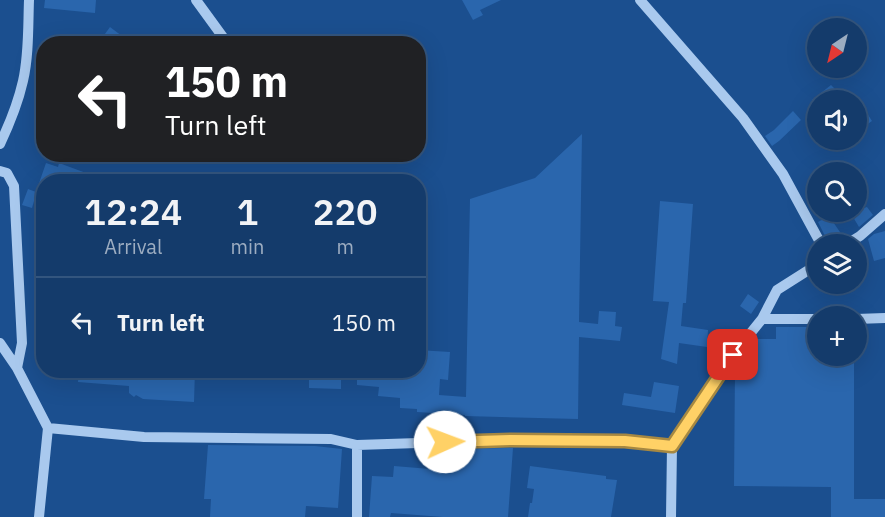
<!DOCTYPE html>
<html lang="en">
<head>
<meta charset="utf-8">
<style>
	body { margin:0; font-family:"IBM Plex Sans",sans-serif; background:#1d4271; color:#f1f3f6; height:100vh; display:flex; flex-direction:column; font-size:22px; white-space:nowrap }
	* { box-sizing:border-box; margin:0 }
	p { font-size:20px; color:#9dadc1 }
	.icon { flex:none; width:33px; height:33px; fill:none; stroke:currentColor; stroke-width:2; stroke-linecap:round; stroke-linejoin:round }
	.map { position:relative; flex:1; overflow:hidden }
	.drawer { position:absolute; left:36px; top:174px; width:390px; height:204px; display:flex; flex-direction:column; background:#143b6b; border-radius:24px; box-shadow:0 6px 24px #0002,0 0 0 2px #33557e }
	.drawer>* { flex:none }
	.guide { position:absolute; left:36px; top:36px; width:390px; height:126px; border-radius:24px; box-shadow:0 6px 24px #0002,0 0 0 2px #33557e; background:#202124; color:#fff; overflow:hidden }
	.needle { width:39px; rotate:215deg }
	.tools { position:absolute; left:807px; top:18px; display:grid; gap:12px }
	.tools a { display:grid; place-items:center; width:60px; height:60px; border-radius:50%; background:#143b6b; box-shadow:0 6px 24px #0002,0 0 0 2px #33557e; font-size:30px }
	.pin { position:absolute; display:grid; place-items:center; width:51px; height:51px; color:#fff; margin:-26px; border-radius:12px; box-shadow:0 3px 9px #0006 }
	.me { position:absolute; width:66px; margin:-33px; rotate:88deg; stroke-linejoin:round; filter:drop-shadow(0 0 4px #0008) }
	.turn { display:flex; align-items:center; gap:21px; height:126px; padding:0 30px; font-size:27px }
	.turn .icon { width:78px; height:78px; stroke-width:2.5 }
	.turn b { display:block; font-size:42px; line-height:51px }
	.eta { display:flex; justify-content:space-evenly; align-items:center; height:102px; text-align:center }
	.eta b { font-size:36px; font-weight:600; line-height:42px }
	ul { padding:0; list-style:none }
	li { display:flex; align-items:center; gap:18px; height:90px; padding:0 30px; border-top:2px solid #33557e }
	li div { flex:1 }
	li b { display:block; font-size:22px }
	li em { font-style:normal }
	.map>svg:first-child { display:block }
	.building { fill:#2a66ad }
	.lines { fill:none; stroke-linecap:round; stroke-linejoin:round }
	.minor { stroke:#a9c9ee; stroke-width:10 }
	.route-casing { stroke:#a68842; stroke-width:15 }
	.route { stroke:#ffd166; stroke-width:10 }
</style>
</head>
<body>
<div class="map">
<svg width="885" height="517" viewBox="0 0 885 517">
	<rect width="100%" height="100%" fill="#1b4f8f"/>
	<path class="building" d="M45,0H96L95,13L44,8Z
		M462,0H501L480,10L483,15L473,20Z
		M110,27L122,36L116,44H109L102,38Z
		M831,85L841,95L834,100H812Z
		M865,110L872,121L859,130L856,126V116Z
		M793,111L801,120L779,141L772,146L765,136L774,130Z
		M582,134L579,322L598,324L599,311L616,312L615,326L622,327L620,341L579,337L578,419L465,416V415L417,412V409L400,408V398L378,396L379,387L357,385V370H418V350L450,352L448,380L440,379L439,395L466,397L470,199L535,178Z
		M46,163L58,167L59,163L86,173L83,182H44V204L34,201L32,208L22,205L28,189L36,192Z
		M856,195L864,208L867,207L873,215L859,227L850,212H856Z
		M660,201L693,204L686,303H683L681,326L708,330L707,347L679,343L677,364L661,359L669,302L653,301Z
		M829,216L842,235L828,242L818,222Z
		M885,231V258L874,261L868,239L874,234Z
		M748,294L759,302L751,314L740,306Z
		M776,327H818V356H854V499H885V517H831V487L734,486L735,368H756V339H776Z
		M79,370H195L194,402L143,399L136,395L134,397L129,393V386L78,382Z
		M309,370H341V389L309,388Z
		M654,382L679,386L675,413L622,405L624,393L651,397Z
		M208,445L315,446L342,449L338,508L306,506L305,517H210L211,499H204Z
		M507,448H513L508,517H443L391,513L390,517H369L372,476L393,477L394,466L454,471L455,449Z
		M530,466L606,476V479L617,480L611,517H528L530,503H532L534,489L527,488Z"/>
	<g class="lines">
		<path class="minor" d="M196,0L228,44
			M640,0L743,118L783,174L821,244
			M0,144C10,123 18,103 23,81C29,55 28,26 29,0
			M0,171L7,173L14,186L22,343L17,368
			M847,244L860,236L885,214
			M762,319H818
			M856,319L885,318
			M0,343L17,368L48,428
			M39,517L48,428L144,437L331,439L357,445L511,440H625L672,446L733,355L762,319L777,290L818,264
			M357,517V445
			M671,517L672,446"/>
	</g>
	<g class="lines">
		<g class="route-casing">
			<path id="route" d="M445,442L511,440L625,441L672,446L733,355"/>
		</g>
		<use href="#route" class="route"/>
	</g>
</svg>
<div class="tools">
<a><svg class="needle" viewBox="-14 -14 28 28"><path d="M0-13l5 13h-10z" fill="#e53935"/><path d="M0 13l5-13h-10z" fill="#9dadc1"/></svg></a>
<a><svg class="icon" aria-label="sound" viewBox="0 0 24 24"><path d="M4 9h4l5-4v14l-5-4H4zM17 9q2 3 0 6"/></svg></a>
<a><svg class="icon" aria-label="search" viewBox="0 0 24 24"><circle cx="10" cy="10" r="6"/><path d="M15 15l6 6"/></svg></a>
<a><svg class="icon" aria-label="layers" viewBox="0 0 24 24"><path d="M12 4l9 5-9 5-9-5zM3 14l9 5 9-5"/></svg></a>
<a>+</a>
</div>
<div class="pin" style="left:733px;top:355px;background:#d93025"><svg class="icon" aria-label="arrive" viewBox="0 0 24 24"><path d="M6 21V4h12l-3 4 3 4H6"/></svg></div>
<svg class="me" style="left:445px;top:442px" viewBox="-20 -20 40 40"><circle r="19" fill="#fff"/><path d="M0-13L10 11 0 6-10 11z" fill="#ffd166"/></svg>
<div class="guide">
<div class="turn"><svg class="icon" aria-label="left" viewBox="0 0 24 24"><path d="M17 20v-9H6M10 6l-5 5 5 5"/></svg><div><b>150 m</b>Turn left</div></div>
</div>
<section class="drawer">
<div class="eta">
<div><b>12:24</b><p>Arrival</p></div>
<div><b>1</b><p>min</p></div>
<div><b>220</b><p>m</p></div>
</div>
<ul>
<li><svg class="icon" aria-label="left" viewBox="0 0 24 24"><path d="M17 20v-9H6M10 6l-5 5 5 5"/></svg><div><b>Turn left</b></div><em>150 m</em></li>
</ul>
</section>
</div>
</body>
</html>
